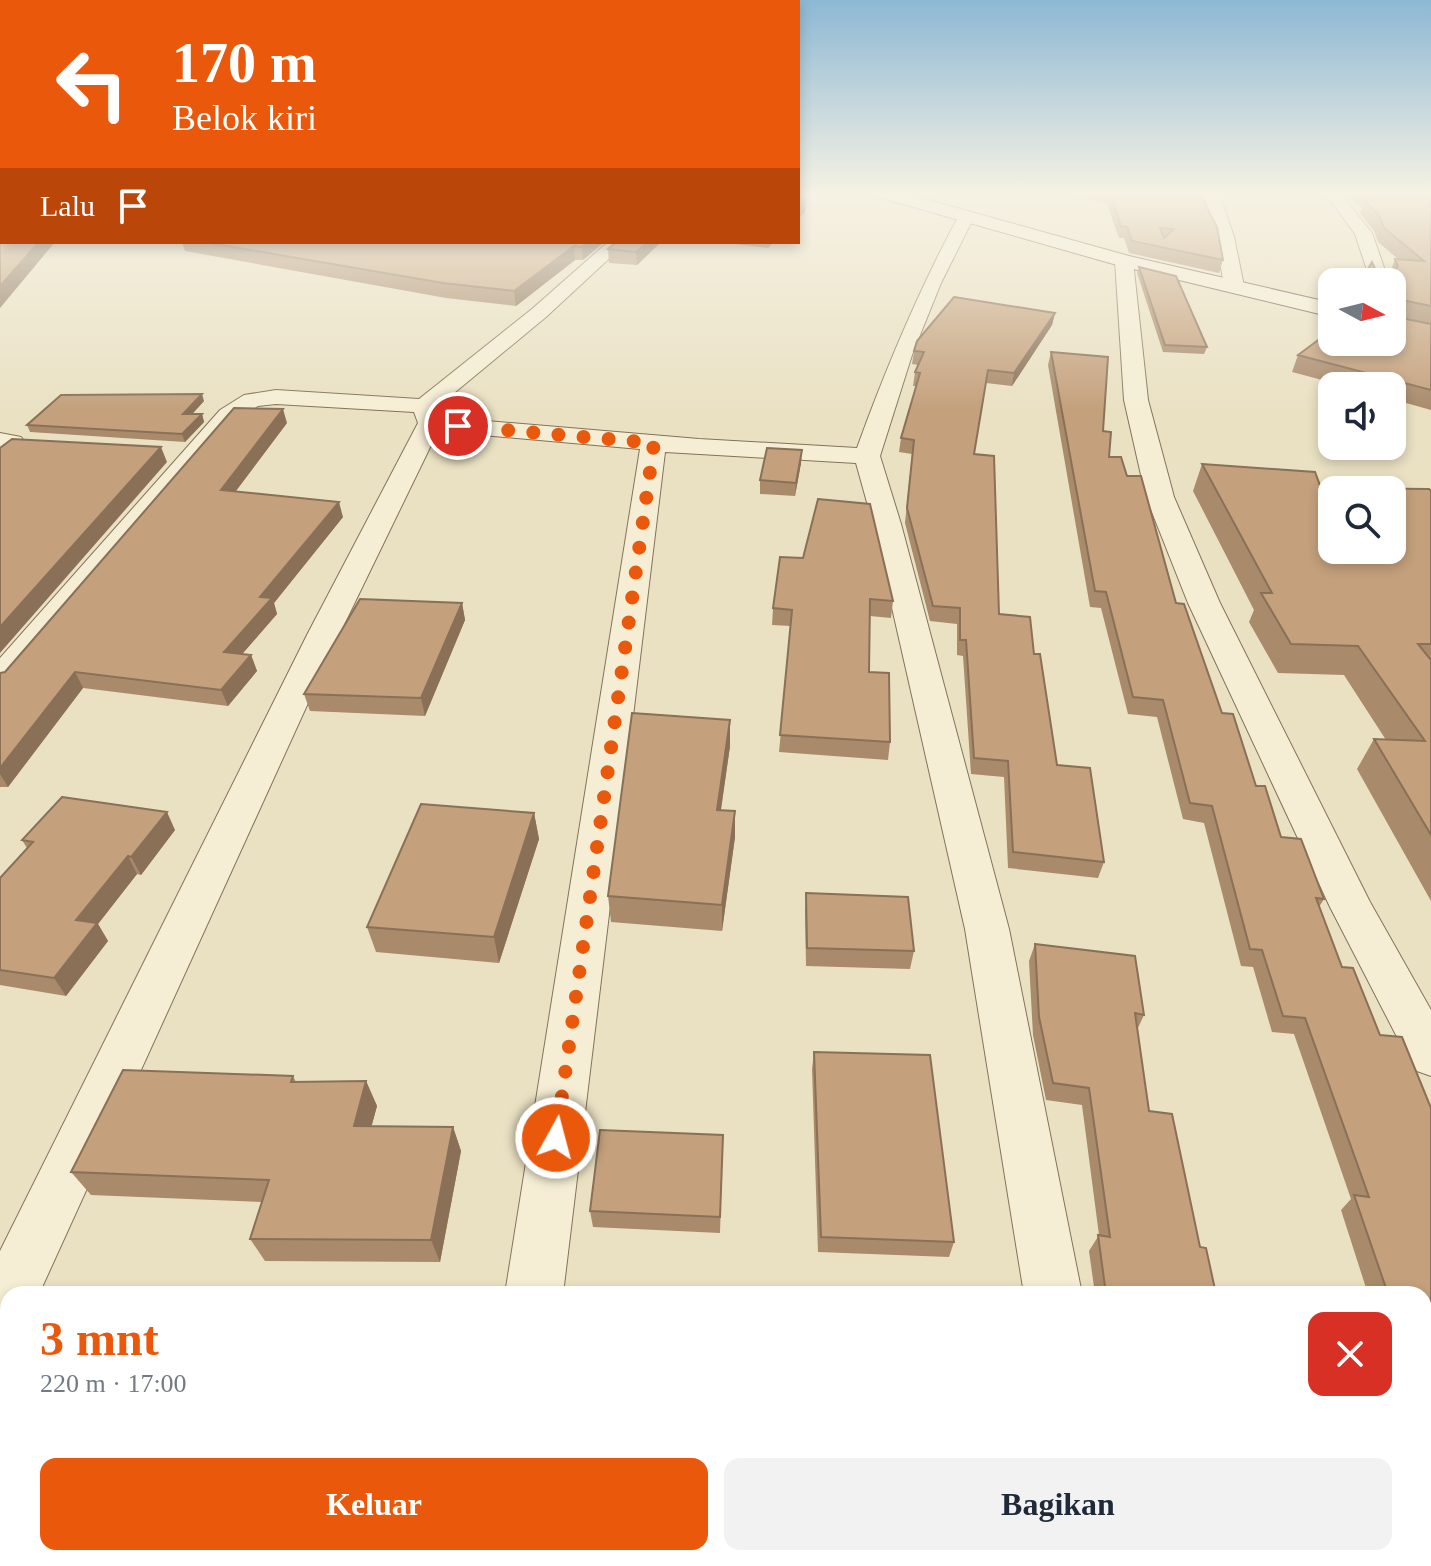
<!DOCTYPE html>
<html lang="id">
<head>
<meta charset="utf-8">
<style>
	body { margin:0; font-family:Georgia,serif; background:#f2f2f3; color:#1f2937; height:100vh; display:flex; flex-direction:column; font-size:30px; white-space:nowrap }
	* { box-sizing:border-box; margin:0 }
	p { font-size:26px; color:#747a83 }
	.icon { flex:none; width:44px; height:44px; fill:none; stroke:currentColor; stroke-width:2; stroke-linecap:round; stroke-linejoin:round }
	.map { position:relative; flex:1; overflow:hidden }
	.side { position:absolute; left:0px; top:1286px; width:1432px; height:280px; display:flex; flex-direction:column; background:#fff; border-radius:24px 24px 0 0; box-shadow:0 4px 12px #0003 }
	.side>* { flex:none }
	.guide { position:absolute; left:0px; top:0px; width:800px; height:244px; box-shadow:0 4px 12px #0003; background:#ea580c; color:#fff; overflow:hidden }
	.needle { width:52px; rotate:97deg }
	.tools { position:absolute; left:1318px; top:268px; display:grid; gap:16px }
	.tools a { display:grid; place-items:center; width:88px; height:88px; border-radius:16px; background:#fff; box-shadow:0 4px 12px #0003; font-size:40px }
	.pin { position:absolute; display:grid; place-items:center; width:68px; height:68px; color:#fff; margin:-34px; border:4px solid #fff; border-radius:50%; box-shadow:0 2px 8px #0007 }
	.me { position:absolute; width:88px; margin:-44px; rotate:7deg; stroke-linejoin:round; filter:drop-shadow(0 0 6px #0008) }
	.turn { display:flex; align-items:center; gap:28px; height:168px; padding:0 40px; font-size:36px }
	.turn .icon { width:104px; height:104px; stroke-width:2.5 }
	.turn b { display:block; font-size:56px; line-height:68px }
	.then { display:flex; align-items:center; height:76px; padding:0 40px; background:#0003; gap:16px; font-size:30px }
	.round { display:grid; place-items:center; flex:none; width:84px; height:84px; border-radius:16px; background:#f2f2f3 }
	.summary { display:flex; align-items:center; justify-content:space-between; height:136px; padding:0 40px }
	h1 { font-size:48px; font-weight:800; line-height:60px; color:#ea580c }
	.primary-button { display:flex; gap:16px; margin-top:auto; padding:16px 40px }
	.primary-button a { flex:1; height:92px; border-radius:16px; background:#ea580c; color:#fff; font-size:32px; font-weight:800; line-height:92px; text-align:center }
	.primary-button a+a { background:#f2f2f3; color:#1f2937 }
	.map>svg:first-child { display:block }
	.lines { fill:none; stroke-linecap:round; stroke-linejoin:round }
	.street-casing { stroke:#82735b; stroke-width:2 }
	.secondary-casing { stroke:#64543f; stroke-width:2 }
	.street { fill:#f5eed5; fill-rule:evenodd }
	.secondary { fill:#f5eed5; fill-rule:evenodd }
	.wall { fill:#a98a6b }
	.shaded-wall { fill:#897057 }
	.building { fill:#c4a07c; stroke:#897057; stroke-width:2; fill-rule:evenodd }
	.route { stroke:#ea580c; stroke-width:14; stroke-dasharray:0 25.2 }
</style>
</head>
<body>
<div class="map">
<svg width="1431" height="1566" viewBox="0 0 1431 1566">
	<rect width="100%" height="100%" fill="#eae1c3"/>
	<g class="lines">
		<g class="street-casing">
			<path id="street" d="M1204,193H1219L1234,237L1244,286L1241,290H1227L1224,286L1216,237Z
				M1325,193H1340L1372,233L1389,282H1371L1355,234Z
				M966,212L974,217L941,283L912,355L880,456L901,524L1009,929L1082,1294H1024L965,929L873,524L856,463L665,452L563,1294H505L640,449L438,431L339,635L39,1294H8V1322L0,1319V1251L307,635L418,423L414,412L276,404L258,406L236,420L201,458L12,686L0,689V658L220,410L244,395L276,390L419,399L532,309L608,242H627L546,317L436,408L440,417L699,439L857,448C886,368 918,292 958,217Z
				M1124,256L1133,261L1148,400L1174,497L1220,603L1370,902L1431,1010V1076L1414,1070L1330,907L1188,603L1146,497L1124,400L1115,261Z
				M0,433L21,437L25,442L21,447H0Z
				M463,1558H531L530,1566H462Z
				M1066,1558H1134L1135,1566H1067Z"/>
		</g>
		<g class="secondary-casing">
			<path id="secondary" d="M875,193H903L1129,256L1332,303V317L1117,265L878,197Z"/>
		</g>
		<use href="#street" class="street"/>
		<use href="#secondary" class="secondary"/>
	</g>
	<path class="wall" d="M1055,193H1199L1223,260L1219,273L1129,253L1124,238H1119L1107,204Z
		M1344,193H1431V324L1396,317L1431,324V410L1392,399V386H1345L1292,372L1298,355L1329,332L1375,269L1391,270L1395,259H1398L1378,242L1374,231L1360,213L1362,208Z
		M182,242H604L583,260H575L516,306L446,298L185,251Z
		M616,242H661L637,265L609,263L608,249Z
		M718,242H774L768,248Z
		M1139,267L1207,347L1204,354L1163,352L1137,273Z
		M1055,313L1052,325L1012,386L986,383L974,454L999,614L1034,654L1057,765L1104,862L1098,878L1008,868L1004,777L971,774L963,656L957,655V624L930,621L905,523L912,454L899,452L901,438L916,386H913L915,372L918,365L912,364L914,351Z
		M1051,352L1103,431L1109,457L1127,476L1176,603L1222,713L1281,837L1324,899L1319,907L1342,967L1380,1035L1431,1108V1514L1424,1512V1294H1364L1367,1291L1341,1210L1351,1199L1294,1034L1272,1032L1253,967L1241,966L1204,823L1183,819L1157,717L1128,714L1101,608L1090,607L1048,365Z
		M204,401L192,414H202L204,422L185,442L30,432L27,425Z
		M287,423L236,491L343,517L274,603L277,614L242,654L251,655L257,671L228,706L83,688L8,787H0V673L5,672Z
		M801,463L795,496L760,494V480Z
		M1202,464L1321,488L1431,491V901L1357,769L1374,739L1386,740L1344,675L1278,673L1249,622L1254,610L1193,491Z
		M780,557L893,601L891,618L870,616L869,672L890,742L888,760L779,752L791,626L772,625L773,608Z
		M462,603L465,620L425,716L310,711L304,694Z
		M730,746L721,810L735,811V837L722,931L611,922L608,896Z
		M534,813L539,839L499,963L376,952L367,927Z
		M175,830L141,875L137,874L98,924L108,941L66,996L0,985V878L27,848L22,840Z
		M806,893L914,951L910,969L806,966L805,911Z
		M1035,944L1144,1015L1137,1030L1149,1111L1200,1247L1216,1294H1095L1089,1251L1099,1235L1082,1105L1046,1100L1033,1035L1029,961Z
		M814,1052L954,1242L949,1257L818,1252L812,1069Z
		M293,1076L296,1082L366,1081L377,1106L371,1127H453L461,1151L440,1262L265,1261L250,1239L262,1202L91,1195L71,1172Z
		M723,1135L720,1233L593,1227L590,1211Z
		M1171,1558H1278L1280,1566H1173Z"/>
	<path class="shaded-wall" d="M806,200L805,212L798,219V207Z
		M39,242H55L0,308V286Z
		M587,242H604L583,260L582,247Z
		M647,242H661L637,265L636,252Z
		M574,246L575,260L516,306L514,291Z
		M1055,313L1052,325L1012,386L1014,373Z
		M202,394L204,401L186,421L183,414Z
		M283,409L287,423L226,504L221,490Z
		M202,414L204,422L185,442L182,434Z
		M161,447L167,462L0,653V627Z
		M802,450L801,463L795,496L796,483Z
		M339,502L343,517L274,603L277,614L230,668L224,652L260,597Z
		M462,603L465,620L425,716L421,698Z
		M251,655L257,671L228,706L221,690Z
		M75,672L83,688L8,787L0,774V768Z
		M730,720V746L717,836V810Z
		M735,811V837L722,931V905Z
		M167,812L175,830L141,875L131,857Z
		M534,813L539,839L499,963L494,937Z
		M128,856L137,874L98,924L108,941L66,996L54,978L76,920Z
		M366,1081L377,1106L365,1151L354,1126Z
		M453,1127L461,1151L440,1262L431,1240Z"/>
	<path class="building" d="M1108,193H1199L1217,227L1223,260L1132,241L1127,227L1121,226L1110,193ZM1160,228L1174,229L1164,238Z
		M1365,193H1431V306L1397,299L1396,317L1431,324V390L1298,355L1329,332L1332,327V342H1392V282H1360L1372,262L1375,269L1395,270L1398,266L1395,259L1424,261L1384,228L1380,217L1365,200H1374Z
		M798,199L806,200L798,207Z
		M2,219V242H39L0,286V220Z
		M204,242H587L582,247L574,246L514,291L443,283Z
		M616,242H647L636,252L608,249Z
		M1139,267L1176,276L1207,347L1165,345Z
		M954,297L1055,313L1014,373L988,370L974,454L994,456L999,614L1030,617L1034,654H1040L1057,765L1090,768L1104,862L1013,852L1008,761L974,758L966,640H960V608L933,606L907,508L914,440L901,438L920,373L915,372L924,352L914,351L917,341Z
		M1051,352L1108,357L1103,431L1111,432L1109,457H1121L1127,476H1141L1176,603L1184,604L1222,713L1233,714L1256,786H1265L1281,837L1301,839L1324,899L1316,898L1342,967L1353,968L1380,1035L1402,1037L1431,1108V1500L1424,1498V1294H1370L1369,1289L1387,1291L1354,1195L1369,1197L1305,1018L1283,1016L1262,950L1250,949L1212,806L1190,803L1163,700L1133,697L1106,592L1095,591Z
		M202,394L183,414H202L182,434L27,425L61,395Z
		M234,408L283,409L221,490L339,502L260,597L272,598L224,652L251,655L221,690L75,672L0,768V673L5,672Z
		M12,439L161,447L0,627V448Z
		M767,448L802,450L796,483L760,480Z
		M1202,464L1315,472L1321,488L1429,489L1431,491V644H1418L1431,660V835L1374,739L1425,741L1358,646L1291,644L1261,593H1272ZM1332,490H1392V550H1332Z
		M818,499L870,504L893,601L870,599L869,672L889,673L890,742L780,735L792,610L773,608L780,557L803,558Z
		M360,599L462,603L421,698L304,694Z
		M632,713L730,720L717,810L735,811L722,905L608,896Z
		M62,797L167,812L131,857L128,856L76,920L97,923L54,978L0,970V878L33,842L22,840Z
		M421,804L534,813L494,937L367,927Z
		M806,893L908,897L914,951L807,948Z
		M1035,944L1135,956L1144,1015L1135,1013L1149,1111L1172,1114L1200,1247L1206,1248L1216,1294H1106L1098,1235L1110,1237L1089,1088L1053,1083L1039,1017Z
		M814,1052L930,1055L954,1242L821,1237Z
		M123,1070L293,1076L291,1082L366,1081L354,1126L453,1127L431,1240L250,1239L269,1180L71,1172Z
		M600,1130L723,1135L720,1217L590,1211Z
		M1192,1558H1278L1280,1566H1194Z"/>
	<linearGradient id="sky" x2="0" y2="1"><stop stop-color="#8db8d4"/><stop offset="0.47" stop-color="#f6f2e4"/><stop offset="1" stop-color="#f6f2e4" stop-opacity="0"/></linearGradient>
	<rect width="1431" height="412" fill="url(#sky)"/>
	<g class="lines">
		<path class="route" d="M458,426L654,443L556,1138"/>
	</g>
</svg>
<div class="tools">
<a><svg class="needle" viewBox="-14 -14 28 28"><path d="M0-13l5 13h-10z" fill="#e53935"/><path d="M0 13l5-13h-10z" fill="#747a83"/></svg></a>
<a><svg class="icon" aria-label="sound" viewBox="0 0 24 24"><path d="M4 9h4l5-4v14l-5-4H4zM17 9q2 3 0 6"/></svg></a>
<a><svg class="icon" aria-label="search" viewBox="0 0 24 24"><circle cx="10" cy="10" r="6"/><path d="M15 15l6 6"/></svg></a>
</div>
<div class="pin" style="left:458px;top:426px;background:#d93025"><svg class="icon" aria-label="arrive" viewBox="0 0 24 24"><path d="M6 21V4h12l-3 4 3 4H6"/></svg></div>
<svg class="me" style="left:556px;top:1138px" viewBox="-20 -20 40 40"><circle r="17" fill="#ea580c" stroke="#fff" stroke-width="3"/><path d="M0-11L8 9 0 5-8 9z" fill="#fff"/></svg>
<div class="guide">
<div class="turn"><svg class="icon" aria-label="left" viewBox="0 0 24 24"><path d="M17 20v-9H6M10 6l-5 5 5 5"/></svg><div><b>170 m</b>Belok kiri</div></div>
<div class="then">Lalu<svg class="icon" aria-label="arrive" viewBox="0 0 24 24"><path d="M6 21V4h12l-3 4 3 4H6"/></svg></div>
</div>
<section class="side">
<div class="summary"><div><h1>3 mnt</h1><p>220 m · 17:00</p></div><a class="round" style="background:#d93025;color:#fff"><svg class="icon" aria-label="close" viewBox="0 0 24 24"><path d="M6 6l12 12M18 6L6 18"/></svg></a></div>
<div class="primary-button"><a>Keluar</a><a>Bagikan</a></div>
</section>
</div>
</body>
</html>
